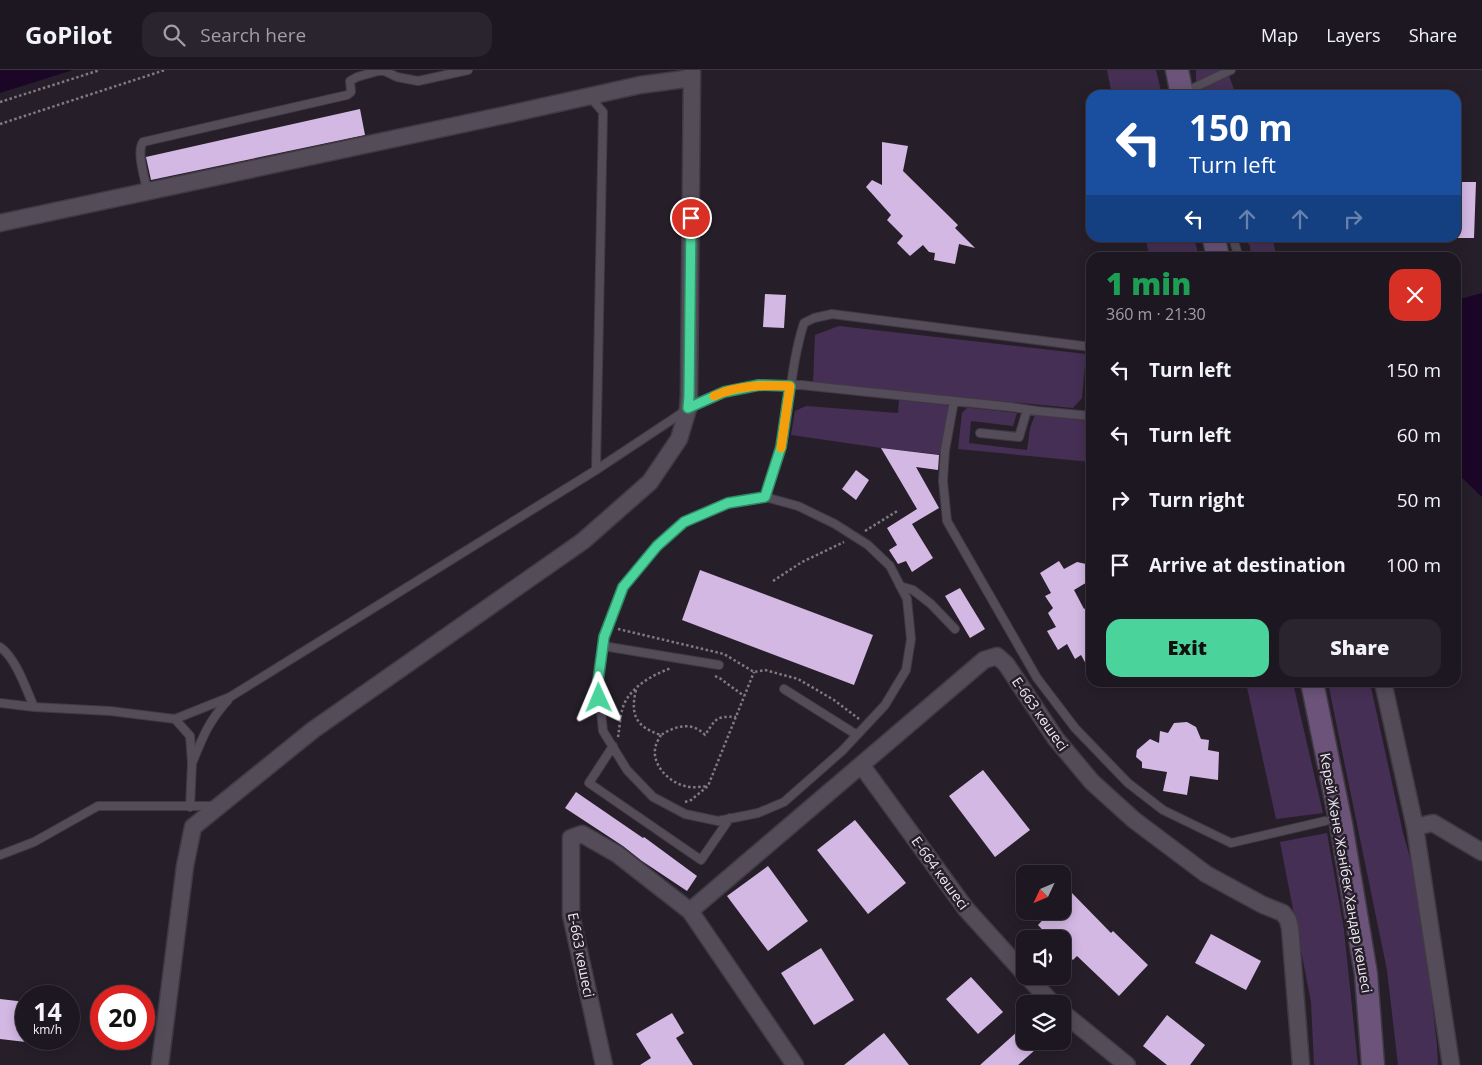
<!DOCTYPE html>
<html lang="en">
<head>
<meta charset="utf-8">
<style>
	body { margin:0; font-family:"Open Sans",sans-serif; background:#29242d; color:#f1f3f6; height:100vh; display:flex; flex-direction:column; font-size:19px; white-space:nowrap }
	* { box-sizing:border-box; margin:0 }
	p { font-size:16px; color:#a09fa5 }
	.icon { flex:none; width:28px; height:28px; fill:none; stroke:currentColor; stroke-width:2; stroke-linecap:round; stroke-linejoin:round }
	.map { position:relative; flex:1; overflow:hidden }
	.sheet { position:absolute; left:1086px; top:182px; width:375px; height:435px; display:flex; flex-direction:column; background:#1c1720; border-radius:15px; box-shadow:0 2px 12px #0003,0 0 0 1px #3a363e }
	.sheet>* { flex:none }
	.banner { position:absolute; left:1086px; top:20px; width:375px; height:152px; border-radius:15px; box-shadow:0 2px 12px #0003,0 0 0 1px #3a363e; background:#1a4fa0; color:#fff; overflow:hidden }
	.needle { width:32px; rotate:226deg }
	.buttons { position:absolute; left:1016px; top:795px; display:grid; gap:10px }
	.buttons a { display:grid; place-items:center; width:55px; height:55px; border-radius:10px; background:#1c1720; box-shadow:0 2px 12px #0003,0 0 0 1px #3a363e; font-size:25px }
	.speed { position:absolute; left:15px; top:915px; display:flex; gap:10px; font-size:25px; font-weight:700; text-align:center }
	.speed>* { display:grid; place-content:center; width:65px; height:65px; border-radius:50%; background:#1c1720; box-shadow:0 2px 12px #0003,0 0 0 1px #3a363e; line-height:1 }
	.speed small { font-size:12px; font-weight:400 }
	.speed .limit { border:8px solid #d22; background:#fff; color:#111 }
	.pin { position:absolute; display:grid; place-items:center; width:42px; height:42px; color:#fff; margin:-21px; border:2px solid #fff; border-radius:50%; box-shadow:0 1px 5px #0007 }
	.me { position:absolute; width:55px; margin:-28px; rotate:359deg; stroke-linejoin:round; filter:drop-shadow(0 0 4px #0008) }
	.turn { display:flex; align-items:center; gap:18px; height:105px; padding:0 20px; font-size:22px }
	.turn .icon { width:65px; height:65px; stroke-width:2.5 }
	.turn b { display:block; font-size:35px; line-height:42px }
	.lanes { display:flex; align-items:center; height:48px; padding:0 20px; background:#0003; justify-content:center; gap:25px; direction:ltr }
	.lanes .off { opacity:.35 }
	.round { display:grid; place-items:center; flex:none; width:52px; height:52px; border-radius:15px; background:#29242d }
	.summary { display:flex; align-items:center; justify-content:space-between; height:85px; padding:0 20px }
	h1 { font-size:30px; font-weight:800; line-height:38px; color:#1e9e55 }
	.cta { display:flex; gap:10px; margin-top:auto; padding:10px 20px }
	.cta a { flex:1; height:58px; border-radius:15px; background:#4ad49c; color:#111; font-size:20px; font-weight:800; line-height:58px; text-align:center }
	.cta a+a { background:#29242d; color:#f1f3f6 }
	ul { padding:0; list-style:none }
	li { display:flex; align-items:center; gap:15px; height:65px; padding:0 20px }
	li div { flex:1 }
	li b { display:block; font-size:19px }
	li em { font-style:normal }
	header { display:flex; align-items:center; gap:30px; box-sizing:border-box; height:70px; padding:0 25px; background:#1c1720; border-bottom:1px solid #3a363e }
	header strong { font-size:24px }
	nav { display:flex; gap:28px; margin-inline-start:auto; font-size:18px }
	.search { width:350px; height:45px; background:#29242d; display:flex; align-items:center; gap:12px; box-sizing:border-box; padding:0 18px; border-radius:15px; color:#a09fa5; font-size:19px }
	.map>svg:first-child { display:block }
	.green { fill:#462f54 }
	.water { fill:#1c0627 }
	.building { fill:#d3b8e4 }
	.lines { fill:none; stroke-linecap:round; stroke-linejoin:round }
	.lane-casing { stroke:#403a44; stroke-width:10 }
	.street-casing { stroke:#403a44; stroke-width:19 }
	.secondary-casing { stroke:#403a44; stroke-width:25 }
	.path { stroke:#807a84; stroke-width:2.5; stroke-dasharray:2.5 2.5; stroke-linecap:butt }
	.lane { stroke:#544c59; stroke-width:8 }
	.street { stroke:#544c59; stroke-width:16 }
	.secondary { stroke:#6b5379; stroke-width:22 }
	.route-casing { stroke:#308a65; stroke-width:12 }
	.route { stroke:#4ad49c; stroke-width:9 }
	.slow { stroke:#f59e0b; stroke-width:9 }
	.labels { text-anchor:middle; stroke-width:5; stroke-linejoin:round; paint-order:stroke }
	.street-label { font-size:14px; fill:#ede8f1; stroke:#261f2a }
</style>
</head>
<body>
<header>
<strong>GoPilot</strong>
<div class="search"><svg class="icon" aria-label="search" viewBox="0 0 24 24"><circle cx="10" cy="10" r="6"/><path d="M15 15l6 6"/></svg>Search here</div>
<nav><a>Map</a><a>Layers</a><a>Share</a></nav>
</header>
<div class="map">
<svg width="1482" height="995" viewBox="0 0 1482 995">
	<rect width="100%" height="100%" fill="#261f2a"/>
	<path class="green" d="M1107,0H1156L1162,25H1112Z
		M1196,0H1227L1236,25H1198L1196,17Z
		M1145,168H1194L1199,187H1150Z
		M1244,168H1272L1277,187H1251L1250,176Z
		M839,256L1086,284L1082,328L1073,338L813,313L815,265Z
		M899,330L1017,343L1013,356L971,351L969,373L1027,380L1030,358L1035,345L1091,351V392L958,379L962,343L967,338L949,335L944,385L881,378L791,365L795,341L806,336L898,343Z
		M1246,613H1293L1323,743L1276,749Z
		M1328,613H1370L1403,763L1419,820L1437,975L1438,995H1398L1387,900Z
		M1327,763L1344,860L1358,995H1314L1311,932L1280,772Z"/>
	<path class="water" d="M0,0H73L0,23Z
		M1482,223V427L1456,402V230Z"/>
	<path class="building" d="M360,39L365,65L151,110L146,87Z
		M882,72L908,76L903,101L958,155L955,158L975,178L959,174L955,194L934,190L935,183L929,182L923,175L910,186L897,173L903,166L887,150L891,145L866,117L872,110L882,115Z
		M1456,112H1476L1474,168H1456Z
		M765,224L786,225L784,258L763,257Z
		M881,378L939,385L938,400L916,397L939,438L912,454L933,488L912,502L906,491L898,494L889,480L897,475L887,458L917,439Z
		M856,400L869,410L856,430L842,419Z
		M1059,491L1064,499L1077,492L1086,494L1091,503L1089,511L1074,520L1084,539L1091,535V603L1081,585L1075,589L1067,574L1058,580L1047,561L1056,557L1048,543L1053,538L1045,526L1051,523L1040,503Z
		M700,500L873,565L854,615L682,550Z
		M960,518L985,559L970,568L945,526Z
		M1187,652L1196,657L1201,669L1209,670L1208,680L1219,682L1218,710L1190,706L1187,725L1163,721L1167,702L1142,698V692L1136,687L1137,680L1150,669L1159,673L1160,661L1168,663L1174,653Z
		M983,700L1030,760L995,787L949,726Z
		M576,722L643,768L644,767L697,806L687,821L642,791L623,776L565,738Z
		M855,750L906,813L868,844L817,780Z
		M768,796L808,851L768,881L727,826Z
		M1071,822L1111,863L1113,861L1148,895L1119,926L1077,886L1073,890L1062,880V869H1051L1038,855L1051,841H1062V830Z
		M1211,864L1261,891L1246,920L1195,893Z
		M821,878L854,930L814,955L781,903Z
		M971,907L1003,942L978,964L946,929Z
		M0,929L26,932V972L0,969Z
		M672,943L684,963L676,968L693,995H640L651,988L636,964Z
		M1167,945L1205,975L1190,995H1167L1143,976Z
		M1018,961L1025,969V971H1027L1035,980L1018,995H980Z
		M884,963L909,995H844Z"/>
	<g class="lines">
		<g class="lane-casing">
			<path id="lane" d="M1183,23L1231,0
				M590,27L603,42L596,400
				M147,121C145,108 136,82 143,72L347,25L351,22L350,11L357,7L382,0L397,7L418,11L468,0
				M1233,168L1239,188
				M954,331L945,380L943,411L947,451L1037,608L1075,658L1128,713L1163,740L1231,773L1325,751
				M980,363L1019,367L1027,340
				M765,427L798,436L835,454L868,475L890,496L907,529L911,569L906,600L885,635L842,681L784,732L758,743L718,751L685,744L672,737L653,727L627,700L603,661L598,611L603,576L604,567L623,517L657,476L684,452L728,433L765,427C770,410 778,393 782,375C790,335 791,293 804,253L814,248L832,244L1091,277
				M900,516L913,520L931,534L955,559
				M603,576L719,595
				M0,577C16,588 26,619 34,637L110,641L175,649L190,666L192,693L190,737
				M784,619L857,665
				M0,633L34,637
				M175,649L230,627L596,400L688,339L724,322L759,315H801L1011,337L1038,341L1091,346
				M613,676L589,713L701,790L730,748
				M193,691C203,666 209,651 228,630
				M0,785L34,772L98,736H216"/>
		</g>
		<g class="street-casing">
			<path id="street" d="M0,153L514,43L640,15L692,8
				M1383,612L1415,757L1451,995
				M862,696L966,839L1025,904
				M1415,757L1433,753L1482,782
				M690,841L984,590L997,586L1006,594L1056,669L1092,712L1134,750L1206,804L1263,835L1283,843L1288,850L1290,858L1301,995
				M1027,906L1053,934
				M1062,942L1127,995
				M160,995L185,796L193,757L313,660L583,471L650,412L679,369L688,339L689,326L692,0
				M604,995L571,845V768L582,764L617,784L690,841L795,995"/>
		</g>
		<g class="secondary-casing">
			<path id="secondary" d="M1177,0L1182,25
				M1214,168L1218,188
				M1312,612L1341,754L1366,904L1373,995"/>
		</g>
		<path class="path" d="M0,32L100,0
			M0,54L165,0
			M865,461L899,440
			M773,511L802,492L844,472
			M618,559L724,584L754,602L765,600L798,609L834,630L859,649
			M715,606L721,609L744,626
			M636,620C630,645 636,657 661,665C675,656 692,651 705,665C716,649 715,646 736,647
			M661,665C659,668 657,672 656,675C650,693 668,712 685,716C692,718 701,717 708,716
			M618,667C620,656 620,642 625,632C635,614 653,605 671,598
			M685,732L691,730L708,716L754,602"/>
		<use href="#lane" class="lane"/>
		<use href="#street" class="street"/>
		<use href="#secondary" class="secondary"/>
	</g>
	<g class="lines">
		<g class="route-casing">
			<path id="route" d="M599,628L598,611L604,567L623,517L657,476L684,452L728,433L765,427L781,377L790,316L759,315L724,322L688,338L689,326L691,148"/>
		</g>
		<use href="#route" class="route"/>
		<path class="slow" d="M714,326C738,315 764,315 790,316L781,378"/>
	</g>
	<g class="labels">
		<g class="street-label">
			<text transform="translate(1040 644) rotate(55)" y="5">Е-663 көшесі</text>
			<text transform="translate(940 803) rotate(54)" y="5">Е-664 көшесі</text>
			<text transform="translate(1346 803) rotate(80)" y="5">Керей Және Жәнібек Хандар көшесі</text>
			<text transform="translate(581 885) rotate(79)" y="5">Е-663 көшесі</text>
		</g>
	</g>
</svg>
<div class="buttons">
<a><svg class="needle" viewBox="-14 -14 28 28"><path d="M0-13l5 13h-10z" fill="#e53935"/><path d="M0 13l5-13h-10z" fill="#a09fa5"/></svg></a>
<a><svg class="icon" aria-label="sound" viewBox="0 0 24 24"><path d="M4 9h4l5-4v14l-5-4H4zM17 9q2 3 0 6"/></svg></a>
<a><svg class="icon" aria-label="layers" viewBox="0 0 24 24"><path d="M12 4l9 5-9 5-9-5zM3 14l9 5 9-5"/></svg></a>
</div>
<div class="speed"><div>14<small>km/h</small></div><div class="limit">20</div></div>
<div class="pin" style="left:691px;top:148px;background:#d93025"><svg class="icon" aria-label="arrive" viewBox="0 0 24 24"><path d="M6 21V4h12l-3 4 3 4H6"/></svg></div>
<svg class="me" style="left:599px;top:628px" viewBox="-20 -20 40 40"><path d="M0-17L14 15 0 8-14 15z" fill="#4ad49c" stroke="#fff" stroke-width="4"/></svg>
<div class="banner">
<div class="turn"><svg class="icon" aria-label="left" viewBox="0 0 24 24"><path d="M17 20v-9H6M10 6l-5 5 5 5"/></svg><div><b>150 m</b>Turn left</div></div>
<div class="lanes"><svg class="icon" aria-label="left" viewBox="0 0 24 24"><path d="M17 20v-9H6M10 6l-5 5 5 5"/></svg><svg class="icon off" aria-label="ahead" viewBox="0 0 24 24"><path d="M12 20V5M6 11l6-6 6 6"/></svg><svg class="icon off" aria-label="ahead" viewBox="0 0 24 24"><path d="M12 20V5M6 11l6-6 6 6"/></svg><svg class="icon off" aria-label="right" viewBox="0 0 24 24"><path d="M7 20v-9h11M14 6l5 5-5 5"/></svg></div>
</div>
<section class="sheet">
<div class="summary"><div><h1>1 min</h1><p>360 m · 21:30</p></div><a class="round" style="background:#d93025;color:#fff"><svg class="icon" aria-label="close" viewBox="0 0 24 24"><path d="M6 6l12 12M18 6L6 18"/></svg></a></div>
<ul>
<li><svg class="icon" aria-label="left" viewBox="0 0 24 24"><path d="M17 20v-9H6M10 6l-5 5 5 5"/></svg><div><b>Turn left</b></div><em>150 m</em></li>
<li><svg class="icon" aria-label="left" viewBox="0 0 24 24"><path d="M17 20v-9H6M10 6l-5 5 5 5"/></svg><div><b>Turn left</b></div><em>60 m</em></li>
<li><svg class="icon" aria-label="right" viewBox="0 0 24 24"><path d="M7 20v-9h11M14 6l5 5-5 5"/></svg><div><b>Turn right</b></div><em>50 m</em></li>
<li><svg class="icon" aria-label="arrive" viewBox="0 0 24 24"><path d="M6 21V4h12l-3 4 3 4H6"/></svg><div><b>Arrive at destination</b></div><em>100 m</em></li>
</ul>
<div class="cta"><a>Exit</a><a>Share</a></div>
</section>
</div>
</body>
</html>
